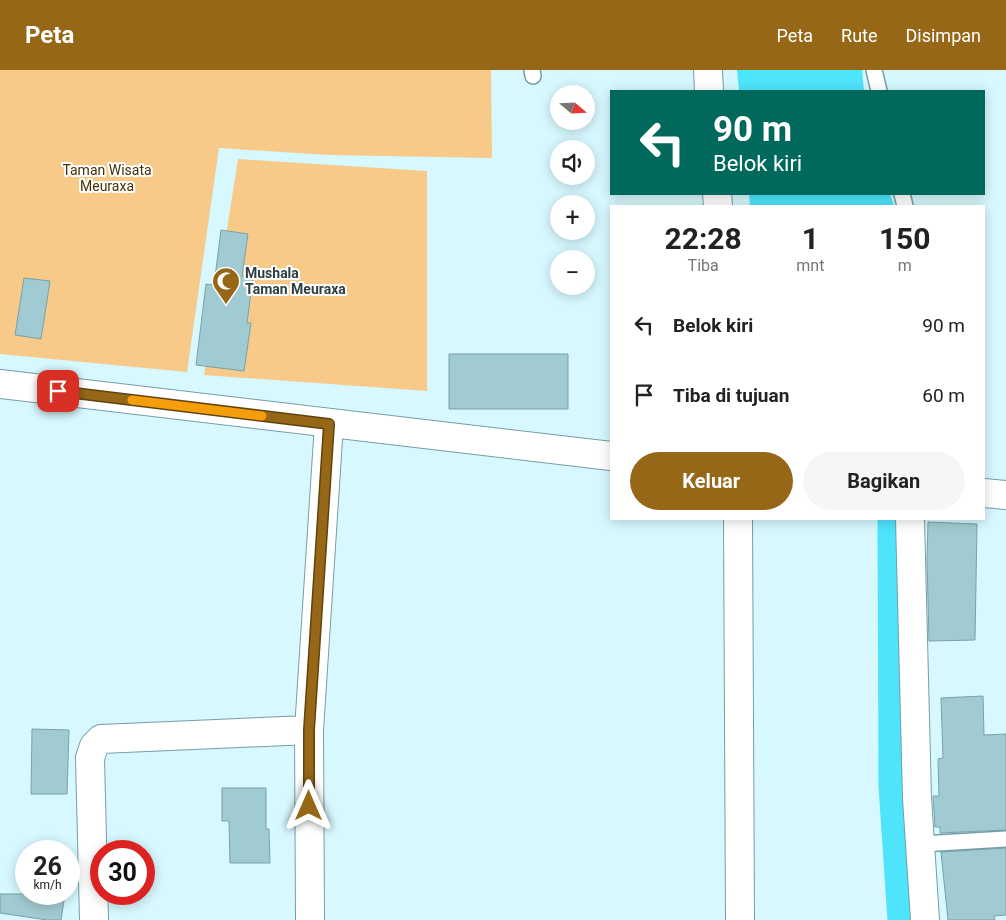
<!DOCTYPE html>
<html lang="id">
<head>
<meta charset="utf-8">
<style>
	body { margin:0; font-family:Roboto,sans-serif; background:#f6f6f6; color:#222; height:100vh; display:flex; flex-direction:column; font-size:19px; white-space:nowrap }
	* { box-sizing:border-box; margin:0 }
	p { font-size:16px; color:#767676 }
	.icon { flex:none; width:28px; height:28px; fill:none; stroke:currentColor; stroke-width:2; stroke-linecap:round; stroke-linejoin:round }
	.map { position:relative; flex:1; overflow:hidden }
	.details { position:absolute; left:610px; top:135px; width:375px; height:315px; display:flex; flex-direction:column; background:#fff; border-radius:0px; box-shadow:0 2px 12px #0003 }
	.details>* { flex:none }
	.guide { position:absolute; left:610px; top:20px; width:375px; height:105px; border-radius:0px; box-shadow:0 2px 12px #0003; background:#00695c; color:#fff; overflow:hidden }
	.needle { width:32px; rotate:109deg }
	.buttons { position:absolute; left:550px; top:15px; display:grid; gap:10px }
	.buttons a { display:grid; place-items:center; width:45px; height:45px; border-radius:50%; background:#fff; box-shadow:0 2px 12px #0003; font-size:25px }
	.speed { position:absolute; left:15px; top:770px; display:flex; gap:10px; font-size:25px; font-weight:700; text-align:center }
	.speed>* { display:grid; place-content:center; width:65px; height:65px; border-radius:50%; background:#fff; box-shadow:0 2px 12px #0003; line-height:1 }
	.speed small { font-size:12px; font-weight:400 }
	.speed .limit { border:8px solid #d22; background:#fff; color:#111 }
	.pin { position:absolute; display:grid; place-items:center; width:42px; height:42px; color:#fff; margin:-21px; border-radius:10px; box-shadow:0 2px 8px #0006 }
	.me { position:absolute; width:55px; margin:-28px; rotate:0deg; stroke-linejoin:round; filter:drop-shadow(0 0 4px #0008) }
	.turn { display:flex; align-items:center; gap:18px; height:105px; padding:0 20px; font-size:22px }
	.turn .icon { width:65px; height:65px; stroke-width:2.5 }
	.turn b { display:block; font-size:35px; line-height:42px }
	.eta { display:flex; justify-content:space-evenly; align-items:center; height:85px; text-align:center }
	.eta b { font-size:30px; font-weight:700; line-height:35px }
	.action { display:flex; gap:10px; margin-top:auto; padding:10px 20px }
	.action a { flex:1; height:58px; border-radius:30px; background:#956716; color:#fff; font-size:20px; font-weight:700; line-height:58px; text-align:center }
	.action a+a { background:#f6f6f6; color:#222 }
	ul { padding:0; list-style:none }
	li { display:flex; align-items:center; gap:15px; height:70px; padding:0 20px }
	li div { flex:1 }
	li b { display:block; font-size:19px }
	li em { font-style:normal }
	header { display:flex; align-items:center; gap:30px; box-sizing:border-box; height:70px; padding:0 25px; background:#956716; color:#fff }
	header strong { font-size:24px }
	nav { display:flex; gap:28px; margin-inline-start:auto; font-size:18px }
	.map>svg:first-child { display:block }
	.green { fill:#f7ca8a }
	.water { fill:#4ee5fc }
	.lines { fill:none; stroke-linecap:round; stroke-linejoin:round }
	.canal { stroke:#4ee5fc; stroke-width:31 }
	.building { fill:#a1cbd2; stroke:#79a1a8 }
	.service-casing { stroke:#759ea5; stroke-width:18 }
	.minor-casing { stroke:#759ea5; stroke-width:30 }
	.tertiary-casing { stroke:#759ea5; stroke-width:30 }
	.service { stroke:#fff; stroke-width:15 }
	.minor { stroke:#fff; stroke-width:28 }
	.tertiary { stroke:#fff; stroke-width:28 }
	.route-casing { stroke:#61430e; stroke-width:12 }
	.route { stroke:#956716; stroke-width:9 }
	.slow { stroke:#f59e0b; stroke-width:9 }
	.labels { text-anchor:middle; stroke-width:4; stroke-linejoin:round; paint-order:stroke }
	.park-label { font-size:14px; fill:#483008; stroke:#fff }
	.poi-label { font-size:14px; font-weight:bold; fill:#2f4043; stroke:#fff; text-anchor:start }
</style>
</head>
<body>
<header>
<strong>Peta</strong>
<nav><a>Peta</a><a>Rute</a><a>Disimpan</a></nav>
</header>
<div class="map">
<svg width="1006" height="850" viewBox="0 0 1006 850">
	<rect width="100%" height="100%" fill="#d6f8fe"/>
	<path class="green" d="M0,0H491L492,88L328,85L219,78L187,302L0,284Z
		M238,89L427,101V321L204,305Z"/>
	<path class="water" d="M737,0H862L864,21H739Z
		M749,124H890L894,136H750Z"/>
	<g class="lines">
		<path class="canal" d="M893,449L894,716L903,850"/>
	</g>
	<path class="building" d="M221,160L248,164L242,206L253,207L247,253H251L244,301L196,295L206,214L214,215Z
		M24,208L50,211L41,269L15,265Z
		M449,284H568V339H449Z
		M928,452L977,454L975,570L929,571L927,489Z
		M983,626L984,665L1006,664V760L940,763V757H935L933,726H939L938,689L943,688L941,628Z
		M32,659L69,660L67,724H31Z
		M222,718H266V759H269L270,793H230L229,751H222Z
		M1006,778V845L994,846L995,850H948L941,782Z
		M0,824H65L61,850H47L0,843Z"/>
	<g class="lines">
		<g class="service-casing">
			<path id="service" d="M532,0L533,6
				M874,0L879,21
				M902,124L905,136
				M921,774L1006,769"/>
		</g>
		<g class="minor-casing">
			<path id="minor" d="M708,0L709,21
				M717,124L718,136
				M738,449L740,850
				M910,449L917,728L925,850
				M94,850L90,688L94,676L101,669L309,660
				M310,850L309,660L329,354"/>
		</g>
		<g class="tertiary-casing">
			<path id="tertiary" d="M0,314L611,386
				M984,423L1006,425"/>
		</g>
		<use href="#service" class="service"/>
		<use href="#minor" class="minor"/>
		<use href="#tertiary" class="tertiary"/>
	</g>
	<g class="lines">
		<g class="route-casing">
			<path id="route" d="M58,321L329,354L309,660V736"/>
		</g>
		<use href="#route" class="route"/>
		<path class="slow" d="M132,330L262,346"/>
	</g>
	<defs>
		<g id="mosque-pin" transform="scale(1.4375)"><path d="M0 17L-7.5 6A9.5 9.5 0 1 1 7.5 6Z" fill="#956716" stroke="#fff"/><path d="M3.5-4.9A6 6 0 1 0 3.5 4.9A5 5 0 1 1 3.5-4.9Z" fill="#fff"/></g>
	</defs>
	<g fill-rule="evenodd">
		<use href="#mosque-pin" x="226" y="211"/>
	</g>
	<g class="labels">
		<g class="park-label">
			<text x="107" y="105">Taman Wisata<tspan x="107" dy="16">Meuraxa</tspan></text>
		</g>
		<g class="poi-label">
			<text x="245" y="208">Mushala<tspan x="245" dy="16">Taman Meuraxa</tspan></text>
		</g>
	</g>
</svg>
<div class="buttons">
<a><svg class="needle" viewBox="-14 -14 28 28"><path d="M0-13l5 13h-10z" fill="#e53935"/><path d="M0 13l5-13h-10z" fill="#767676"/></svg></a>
<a><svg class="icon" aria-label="sound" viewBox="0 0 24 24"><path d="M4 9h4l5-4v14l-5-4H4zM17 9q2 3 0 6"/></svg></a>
<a>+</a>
<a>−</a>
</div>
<div class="speed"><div>26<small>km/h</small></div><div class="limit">30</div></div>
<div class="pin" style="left:58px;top:321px;background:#d93025"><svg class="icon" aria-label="arrive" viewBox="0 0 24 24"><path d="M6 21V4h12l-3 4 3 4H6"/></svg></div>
<svg class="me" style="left:309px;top:736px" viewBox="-20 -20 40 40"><path d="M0-17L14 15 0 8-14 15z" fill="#956716" stroke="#fff" stroke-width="4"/></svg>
<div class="guide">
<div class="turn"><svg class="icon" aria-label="left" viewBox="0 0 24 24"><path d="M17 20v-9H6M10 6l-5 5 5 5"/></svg><div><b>90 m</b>Belok kiri</div></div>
</div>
<section class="details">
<div class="eta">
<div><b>22:28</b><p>Tiba</p></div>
<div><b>1</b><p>mnt</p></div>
<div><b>150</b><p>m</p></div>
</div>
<ul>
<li><svg class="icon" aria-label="left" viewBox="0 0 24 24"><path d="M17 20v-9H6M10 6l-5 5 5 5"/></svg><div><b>Belok kiri</b></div><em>90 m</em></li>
<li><svg class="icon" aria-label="arrive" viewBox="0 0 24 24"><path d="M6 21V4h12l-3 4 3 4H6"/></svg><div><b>Tiba di tujuan</b></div><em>60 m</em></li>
</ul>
<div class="action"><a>Keluar</a><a>Bagikan</a></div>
</section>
</div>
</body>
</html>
